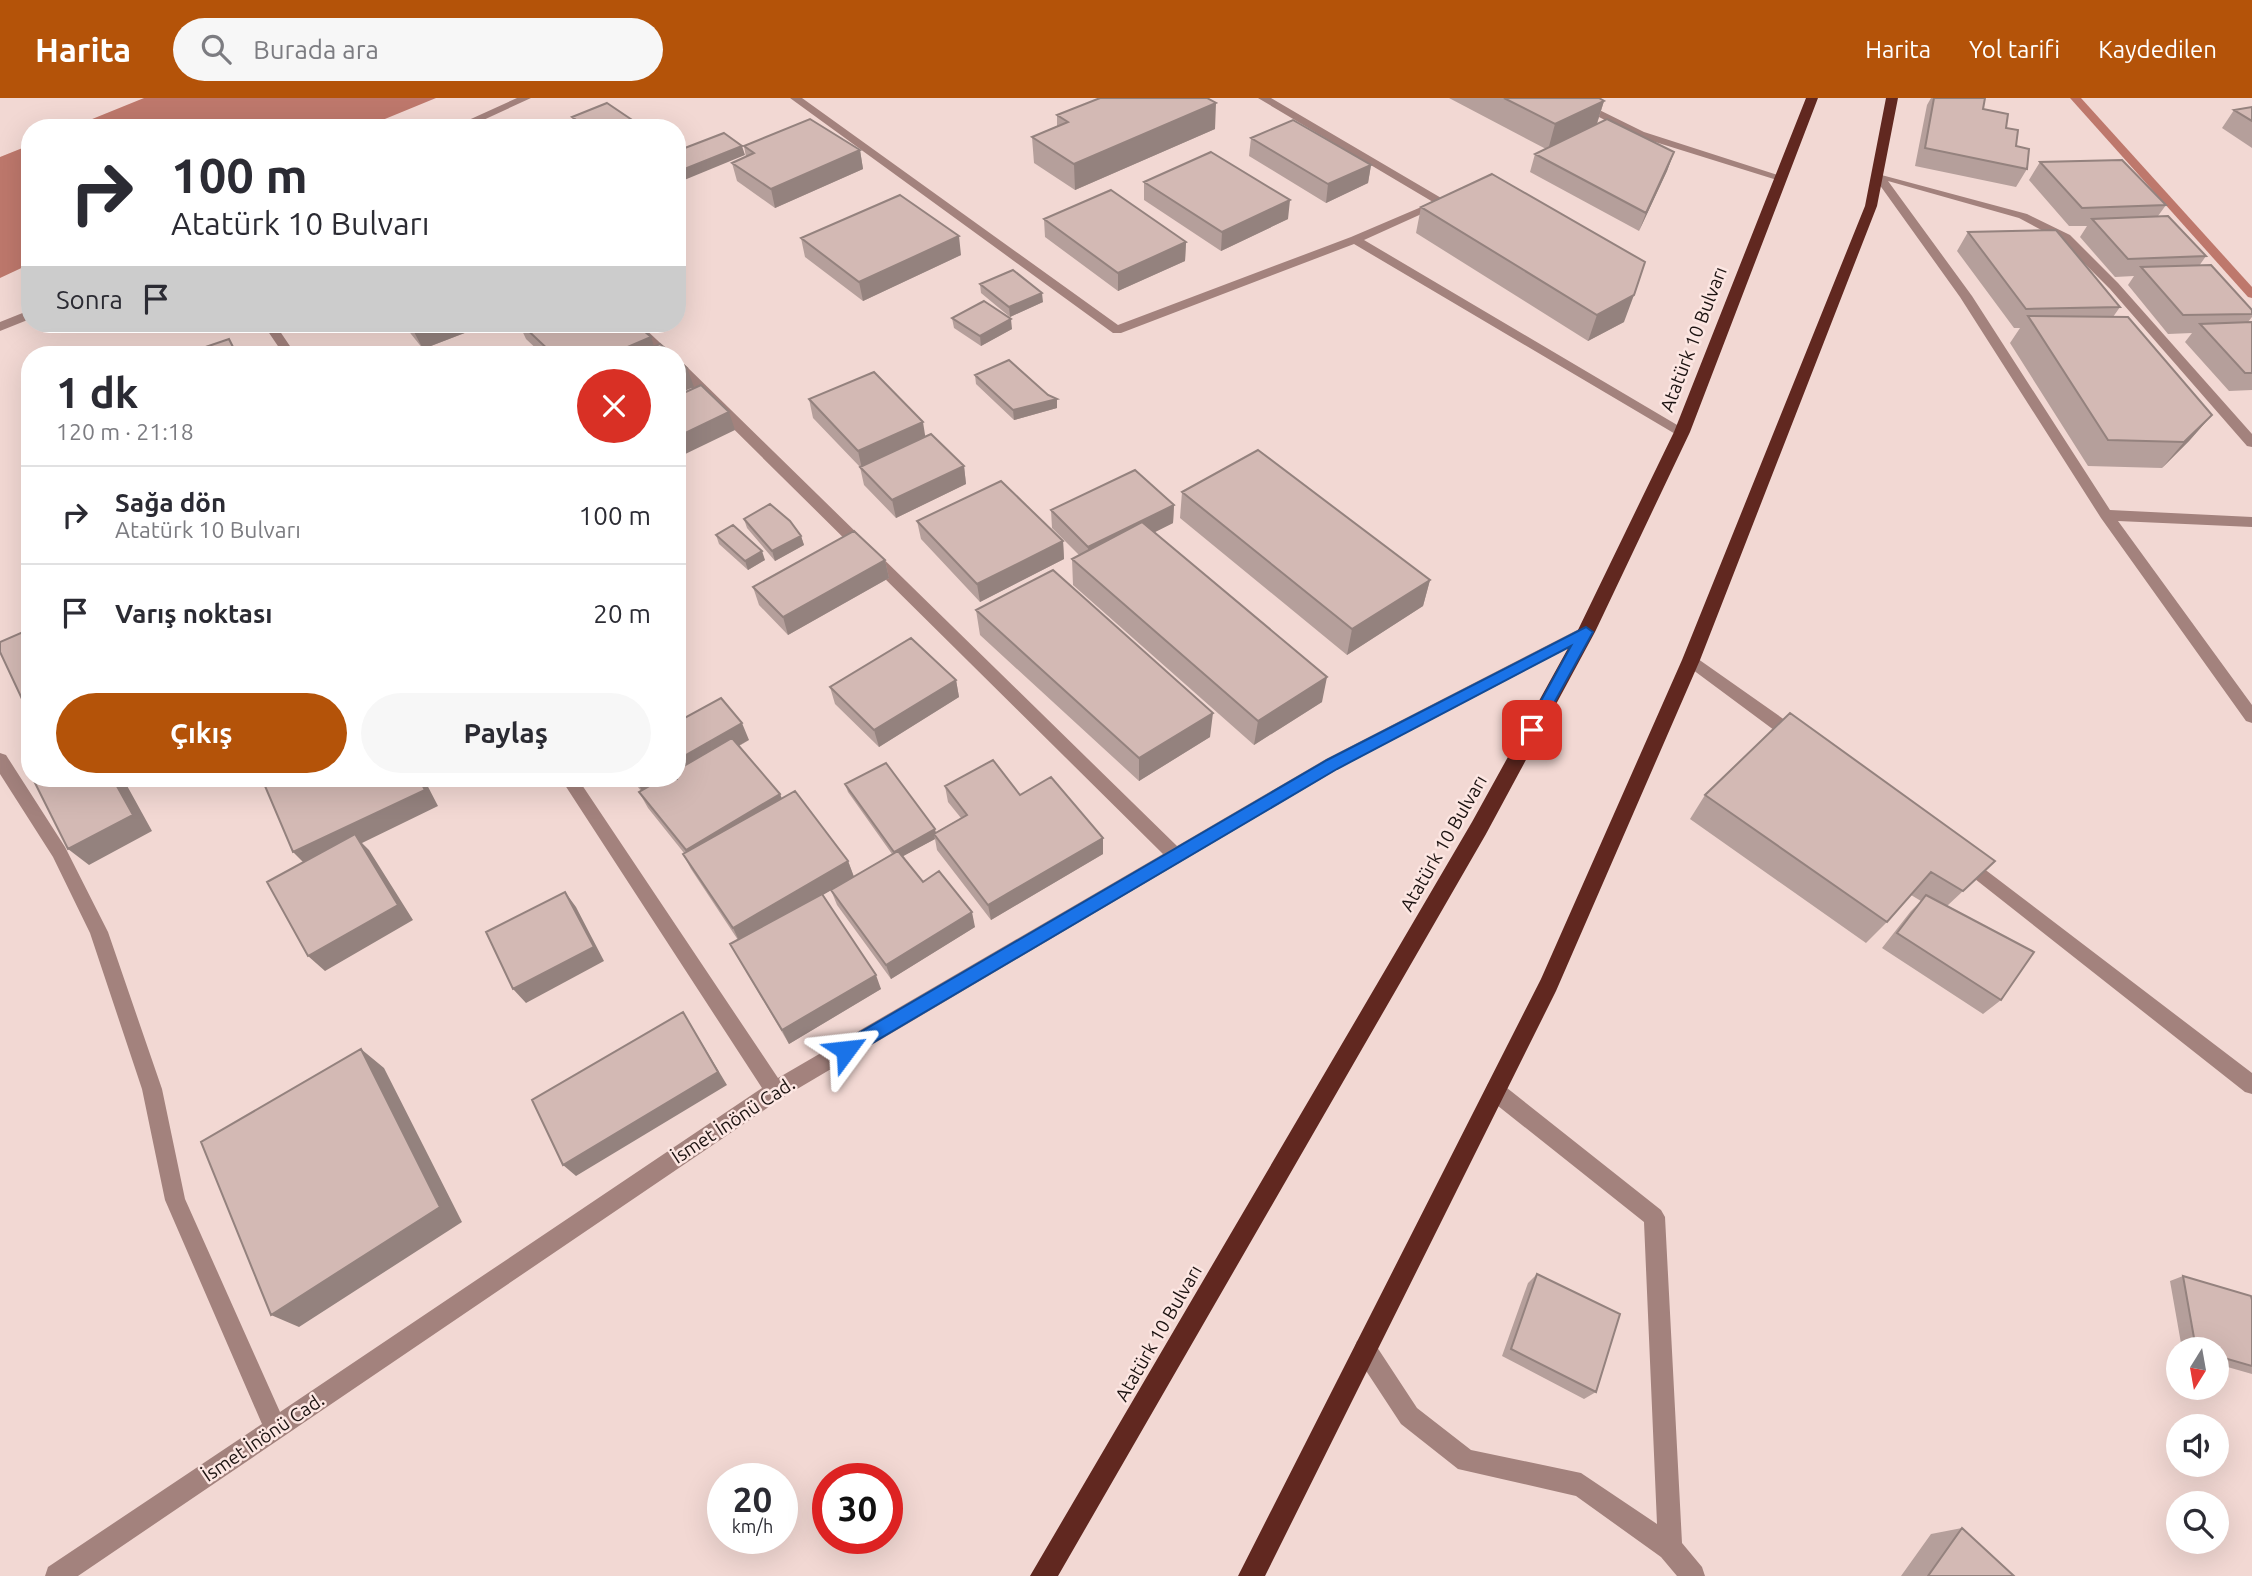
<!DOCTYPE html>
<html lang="tr">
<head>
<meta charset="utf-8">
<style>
	body { margin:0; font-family:Ubuntu,sans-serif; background:#f7f7f7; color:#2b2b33; height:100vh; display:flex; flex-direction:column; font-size:26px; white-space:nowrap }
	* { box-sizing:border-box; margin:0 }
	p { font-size:23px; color:#7c7c81 }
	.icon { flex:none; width:38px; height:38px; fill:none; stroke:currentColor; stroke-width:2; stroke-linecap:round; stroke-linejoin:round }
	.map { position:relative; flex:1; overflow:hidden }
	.details { position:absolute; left:21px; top:248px; width:665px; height:441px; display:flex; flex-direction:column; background:#fff; border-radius:28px; box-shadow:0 7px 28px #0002 }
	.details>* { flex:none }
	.hud { position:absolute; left:21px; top:21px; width:665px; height:214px; border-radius:28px; box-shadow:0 7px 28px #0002; background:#fff; color:#2b2b33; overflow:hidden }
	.needle { width:46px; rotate:191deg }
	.buttons { position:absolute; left:2166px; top:1239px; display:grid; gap:14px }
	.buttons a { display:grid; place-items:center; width:63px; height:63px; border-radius:50%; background:#fff; box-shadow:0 7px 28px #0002; font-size:35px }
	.speed { position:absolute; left:707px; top:1365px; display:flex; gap:14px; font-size:35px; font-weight:700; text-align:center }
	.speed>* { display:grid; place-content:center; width:91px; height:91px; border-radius:50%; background:#fff; box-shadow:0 7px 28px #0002; line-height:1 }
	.speed small { font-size:18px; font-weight:400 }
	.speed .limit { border:10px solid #d22; background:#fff; color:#111 }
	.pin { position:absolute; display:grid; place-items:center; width:60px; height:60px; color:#fff; margin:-30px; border-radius:14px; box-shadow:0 4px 10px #0006 }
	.me { position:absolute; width:77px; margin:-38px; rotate:60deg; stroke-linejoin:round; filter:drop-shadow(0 0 5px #0008) }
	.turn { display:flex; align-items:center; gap:24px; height:147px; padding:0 35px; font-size:32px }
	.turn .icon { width:91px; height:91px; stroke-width:2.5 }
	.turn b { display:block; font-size:49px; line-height:60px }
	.then { display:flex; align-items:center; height:66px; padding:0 35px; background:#0003; gap:14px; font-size:26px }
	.round { display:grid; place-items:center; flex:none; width:74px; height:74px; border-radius:37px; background:#f7f7f7 }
	.headline { display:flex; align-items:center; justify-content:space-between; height:119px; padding:0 35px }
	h1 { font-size:42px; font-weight:600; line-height:52px }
	.action { display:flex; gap:14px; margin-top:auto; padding:14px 35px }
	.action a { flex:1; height:80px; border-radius:42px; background:#b45309; color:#fff; font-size:28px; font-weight:600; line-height:80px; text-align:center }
	.action a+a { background:#f7f7f7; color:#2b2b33 }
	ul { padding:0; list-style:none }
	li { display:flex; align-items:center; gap:21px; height:98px; padding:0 35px; border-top:2px solid #e1e1e2 }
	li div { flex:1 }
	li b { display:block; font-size:26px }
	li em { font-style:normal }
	header { display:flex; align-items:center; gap:42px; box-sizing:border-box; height:98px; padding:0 35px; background:#b45309; color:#fff }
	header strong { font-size:33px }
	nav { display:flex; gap:38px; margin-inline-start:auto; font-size:24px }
	.search { width:490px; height:63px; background:#f7f7f7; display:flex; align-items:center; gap:18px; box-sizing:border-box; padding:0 24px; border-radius:38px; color:#7c7c81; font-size:26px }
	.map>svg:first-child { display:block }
	.water { fill:#be786c }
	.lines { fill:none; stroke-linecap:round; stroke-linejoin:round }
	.stream { fill:#be786c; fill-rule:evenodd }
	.minor { fill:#a3827d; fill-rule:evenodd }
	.trunk { fill:#612820; fill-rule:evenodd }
	.wall { fill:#b59f9b }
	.shaded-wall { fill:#94827e }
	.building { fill:#d3b9b4; stroke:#94827e; stroke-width:2 }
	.route { fill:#1a73e8; stroke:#114b97; stroke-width:2 }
	.labels { text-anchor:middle; stroke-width:5; stroke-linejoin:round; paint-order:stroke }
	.street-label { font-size:19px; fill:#1c1311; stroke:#fce6e2 }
</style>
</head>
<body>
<header>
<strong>Harita</strong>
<div class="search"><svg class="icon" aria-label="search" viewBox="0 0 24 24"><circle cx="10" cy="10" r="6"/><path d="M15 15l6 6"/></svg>Burada ara</div>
<nav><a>Harita</a><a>Yol tarifi</a><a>Kaydedilen</a></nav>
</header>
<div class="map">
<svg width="2252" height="1478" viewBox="0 0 2252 1478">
	<rect width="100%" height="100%" fill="#f2d8d3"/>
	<path class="water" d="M144,0H436L363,30H70Z
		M30,47V166L0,180V59Z"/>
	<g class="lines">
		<path class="stream" d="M2070,0H2081L2252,189V200L2248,199Z"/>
		<path class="minor" d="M517,0H531L466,30H451Z
			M790,0H802L1118,227L1351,139L1433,104L1258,0H1271L1448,104L1364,142L1689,334L1687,337H1677L1354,146L1121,235H1113Z
			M1562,0H1575L1644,34L1787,80L1777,82L1636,38Z
			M1874,75L2027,116L2070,137L2118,185L2252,336V349L2247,348L2110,191L2062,143L2019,120L1888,83L1972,198L2110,412L2252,419V429L2118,423L2252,607V625L2246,623L2101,420L1960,199L1874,79Z
			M30,212V221L0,233V224Z
			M263,226H275L296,257H284Z
			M627,226H640L673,257H660Z
			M677,263L682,264L1177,748L1326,661L1581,530L1586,528L1594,534L1591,538L1338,671L782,1000L78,1478H45L48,1469L262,1326L165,1102L142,991L90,835L53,759L0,676V655L6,657L65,749L108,834L162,991L185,1101L280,1314L762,990L561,681H578L778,980L1163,756L677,275Z
			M1691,556L1802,634L1804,639L1802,644H1790L1685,566L1683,562Z
			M1962,754L2252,975V996L2245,994L1956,766L1953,761L1956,756Z
			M1495,984L1502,986L1661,1112L1665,1119L1682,1445L1702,1469L1705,1478H1677L1661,1459L1576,1398L1458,1371L1401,1326L1357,1259L1354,1251L1357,1243L1365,1240L1373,1243L1417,1310L1471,1352L1581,1375L1657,1426L1644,1124L1488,1000L1485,993L1488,986Z"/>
		<path class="trunk" d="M1806,0H1818L1690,334L1595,534L1486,736L1058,1478H1030L1472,724L1577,534L1674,334Z
			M1886,0H1898L1877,108L1700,562L1556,893L1265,1478H1238L1541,881L1682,562L1865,108Z"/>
	</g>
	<path class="wall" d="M1449,0H1599L1604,3L1597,26L1674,54L1667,73L1639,133L1530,74L1535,56L1546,51Z
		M1931,0H1985L1983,11L2006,30L2016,48L2027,71L2016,89L1915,68L1927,7Z
		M2252,9V50L2222,30L2234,12Z
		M1057,17L1215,31L1075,92L1034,65L1032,39L1057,28Z
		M572,19L644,30H577L576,29Z
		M1251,40L1371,67L1368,85L1326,105L1249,58Z
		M744,48L860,52L863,71L775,110L737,83L732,65L746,59Z
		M2040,64L2166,107L2158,118L2206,158L2199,168L2252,212V219L2248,224H2252V292L2229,293L2185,244L2192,235L2168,236L2128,187L2134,178L2115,179L2080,139L2087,128H2069L2029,82Z
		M1144,84L1288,121L1221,153L1144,102Z
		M1421,109L1624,224L1588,243L1416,135Z
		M1044,121L1186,144L1185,163L1118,193L1045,139Z
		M1968,134L2120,209L2113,219L2212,317L2189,343L2162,370L2088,368L2010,245L2020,230H2014L1957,153Z
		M801,140L961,157L863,203L805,159Z
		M980,186L1043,204L1010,219L981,195Z
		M952,220L1012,231L981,248L954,230Z
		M403,226H488L423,251Z
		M519,226H636L654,248L673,257H543L526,241Z
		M975,277L1048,297L1057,310L1014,322L976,286Z
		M809,301L926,338L964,368L966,386L896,420L864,387L860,369L813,320Z
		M1182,394L1430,482L1423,508L1347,557L1180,420Z
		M1174,407L1173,425L1155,434L1322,604L1254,647L1073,487L1072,461L1079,457L1052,430L1051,412Z
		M744,421L801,438L804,447L775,463L747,430Z
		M917,423L1063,443L1064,461L980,504L921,441Z
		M716,437L765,462L748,472L719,446Z
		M885,462L889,480L788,537L759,507L753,489Z
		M976,512L1210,639L1139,683L980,537Z
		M956,582L959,599L879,649L835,606L830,589Z
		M749,642L739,648L780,696L782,701L848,763L854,779L822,797L881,891L789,946L730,846L738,842L691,771L683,756L684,755L648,710L639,694L641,693L632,681H677Z
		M845,686L936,734L961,720L948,704L945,688L1020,697L1103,740V756L991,822L937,752L935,741L903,758L923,784L975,829L891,881L837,807L831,792L892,756L848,694Z
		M1705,697L1995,763L1947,808L2001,902L1983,916L1882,850L1911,813L1921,803L1911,797L1887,824L1866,845L1690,721Z
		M1537,1176L1596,1294L1584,1301L1502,1258L1528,1185Z
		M2183,1178L2252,1202V1276L2217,1266V1251H2182L2170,1183Z
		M1962,1430L2014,1478H1901L1931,1436Z"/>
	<path class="shaded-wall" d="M1604,3L1596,28L1548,52L1555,26Z
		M1216,5L1215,31L1075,92L1074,66Z
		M742,48L745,57L677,85V74Z
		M860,52L863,71L775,110L771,91Z
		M1674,54L1667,73L1639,133L1646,115Z
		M1371,67L1368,85L1326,105L1328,86Z
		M1290,102L1288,121L1221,153L1222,134Z
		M959,138L961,157L863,203L859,184Z
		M1186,144L1185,163L1118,193V175Z
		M1042,195L1043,204L1010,219L1009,209Z
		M1634,197L1624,224L1588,243L1597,217Z
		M1011,221L1012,231L981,248L980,238Z
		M429,226H488L423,251L413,232Z
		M651,239L657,257H609Z
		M687,270L694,289L677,296V275Z
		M1057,301V310L1014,322L1013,312Z
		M729,314L735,332L677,360V339Z
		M2212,317L2189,343L2162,370L2184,344Z
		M923,324L926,343L862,371L858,353Z
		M964,368L966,386L896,420L892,402Z
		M1174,407L1173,425L1089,467L1088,449Z
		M801,438L804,447L775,463L772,453Z
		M1063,443L1064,461L980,504L977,486Z
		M762,453L765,462L748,472L745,463Z
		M885,462L889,480L788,537L783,519Z
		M1430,482L1423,508L1347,557L1352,531Z
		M1327,579L1322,604L1254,647L1258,623Z
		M956,582L959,599L879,649L874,632Z
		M1213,615L1210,639L1139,683V660Z
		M742,625L749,642L646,700L637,684L643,681H677V662Z
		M113,681H132L125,684L152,733L89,767L68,751Z
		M419,681H424L438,708L362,745L369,752L413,822L325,873L308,858L309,770L293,754Z
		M780,696L786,712L694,768L686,752Z
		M935,731L937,739L934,736L935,741L896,762L894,754Z
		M1103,740V756L991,822L988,807Z
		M848,763L854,779L740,845L733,830Z
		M565,794L576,809L604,863L526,905L513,891Z
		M972,814L975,829L891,881L886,867Z
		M876,877L881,891L789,946L782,932Z
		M683,914L727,987L576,1078L563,1067Z
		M361,951L384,970L462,1124L299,1229L271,1217Z"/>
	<path class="building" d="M1100,0H1207L1216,5L1074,66L1032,39L1068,24L1057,17Z
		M1504,0H1599L1604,3L1555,26Z
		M1934,0H1985L1983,11L2008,16L2006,30L2018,32L2016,48L2029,51L2027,71L1925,50Z
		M607,5L644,30H588L572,19Z
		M2252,9V23L2234,12Z
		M810,21L860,52L771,91L732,65L754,55L744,48Z
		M1607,21L1674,54L1646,115L1535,56Z
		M1293,22L1371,67L1328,86L1251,40Z
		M724,35L742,48L677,74V53Z
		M1211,54L1290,102L1222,134L1144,84Z
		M2122,62L2166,107L2082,110L2040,64Z
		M1492,76L1645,164L1634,197L1597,217L1421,109Z
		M1111,92L1186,144L1118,175L1044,121Z
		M900,97L959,138L859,184L801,140Z
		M2168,118L2206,158L2128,161L2092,121Z
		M2056,132L2120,209L2026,211L1968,134Z
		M2211,167L2252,212V216L2183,217L2141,169Z
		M1013,172L1042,195L1009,209L980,186Z
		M984,203L1011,221L980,238L952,220Z
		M2028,218L2128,219L2212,317L2184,344L2108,342Z
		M2252,224V275H2245L2200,226Z
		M408,226H429L413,232Z
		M521,226H636L651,239L609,257H554Z
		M229,241L237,257H182Z
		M660,246L673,257H633Z
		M677,261L687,270L677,275Z
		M1009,262L1048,297L1057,301L1013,312L975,277Z
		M874,274L923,324L858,353L809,301Z
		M701,287L729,314L677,339V298Z
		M931,336L964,368L892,402L860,369Z
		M1258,352L1430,482L1352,531L1182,394Z
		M1135,372L1174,407L1088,449L1051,412Z
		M1001,383L1063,443L977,486L917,423Z
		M770,406L790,423L801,438L772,453L744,421Z
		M1142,424L1327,579L1258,623L1072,461Z
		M733,427L762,453L745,463L716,437Z
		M854,433L885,462L783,519L753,489Z
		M1053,472L1213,615L1139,660L976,512Z
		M30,531V618L0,554V544Z
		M911,540L956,582L874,632L830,589Z
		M721,600L742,625L677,662V624Z
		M1790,615L1995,763L1963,793L1931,774L1887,824L1705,697Z
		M732,640L780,696L686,752L639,694L662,681H677V672Z
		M30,659V674L24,662Z
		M993,662L1020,697L1051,679L1103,740L988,807L934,736L967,717L945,688Z
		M886,665L935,731L894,754L845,686Z
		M33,681H113L133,717L68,751Z
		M262,681H419L425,692L293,754Z
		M795,693L848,763L733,830L683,756Z
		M355,736L398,807L308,858L267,784Z
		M898,753L923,784L939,773L972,814L886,867L831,792Z
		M565,794L594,849L513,891L486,834Z
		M822,796L876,877L782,932L730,846Z
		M1926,797L2034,854L2001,902L1897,835Z
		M683,914L718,974L563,1067L532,1002Z
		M361,951L440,1109L271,1217L201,1044Z
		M1537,1176L1620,1216L1596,1294L1511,1251Z
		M2183,1178L2251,1198L2252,1202V1268L2217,1258V1251H2196Z
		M1962,1430L2014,1478H1928Z"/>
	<path class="route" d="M1586,529L1593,534L1537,636H1527L1525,632L1571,548L1337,671L852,957L846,960L840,957L837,952L840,946L1327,662Z"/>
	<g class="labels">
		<g class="street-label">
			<text transform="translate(1693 241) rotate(-69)" y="7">Atatürk 10 Bulvarı</text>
			<text transform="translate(1443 745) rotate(-60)" y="7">Atatürk 10 Bulvarı</text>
			<text transform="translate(733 1022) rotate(-33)" y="7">İsmet İnönü Cad.</text>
			<text transform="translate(1158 1235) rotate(-60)" y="7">Atatürk 10 Bulvarı</text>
			<text transform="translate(263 1339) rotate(-34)" y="7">İsmet İnönü Cad.</text>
		</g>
	</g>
</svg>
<div class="buttons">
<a><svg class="needle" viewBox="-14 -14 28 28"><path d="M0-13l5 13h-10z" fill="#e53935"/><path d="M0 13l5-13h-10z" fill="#7c7c81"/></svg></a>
<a><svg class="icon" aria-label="sound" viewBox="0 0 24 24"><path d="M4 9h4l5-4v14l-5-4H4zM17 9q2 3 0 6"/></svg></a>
<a><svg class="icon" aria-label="search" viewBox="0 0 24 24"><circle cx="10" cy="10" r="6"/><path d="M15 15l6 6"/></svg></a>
</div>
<div class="speed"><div>20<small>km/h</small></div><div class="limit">30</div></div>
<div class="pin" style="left:1532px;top:632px;background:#d93025"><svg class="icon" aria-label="arrive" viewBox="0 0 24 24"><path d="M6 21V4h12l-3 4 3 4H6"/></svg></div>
<svg class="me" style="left:846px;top:952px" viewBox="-20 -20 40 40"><path d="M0-17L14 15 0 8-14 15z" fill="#1a73e8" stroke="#fff" stroke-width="4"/></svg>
<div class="hud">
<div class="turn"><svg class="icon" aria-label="right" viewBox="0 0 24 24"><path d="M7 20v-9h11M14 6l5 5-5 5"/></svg><div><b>100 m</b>Atatürk 10 Bulvarı</div></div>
<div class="then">Sonra<svg class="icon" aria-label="arrive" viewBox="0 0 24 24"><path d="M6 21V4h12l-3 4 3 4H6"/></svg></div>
</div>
<section class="details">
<div class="headline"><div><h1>1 dk</h1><p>120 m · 21:18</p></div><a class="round" style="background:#d93025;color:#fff"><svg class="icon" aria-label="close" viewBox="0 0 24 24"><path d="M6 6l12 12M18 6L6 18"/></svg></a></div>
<ul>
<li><svg class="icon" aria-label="right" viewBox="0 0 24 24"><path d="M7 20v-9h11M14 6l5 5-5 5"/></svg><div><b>Sağa dön</b><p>Atatürk 10 Bulvarı</p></div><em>100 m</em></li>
<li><svg class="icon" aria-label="arrive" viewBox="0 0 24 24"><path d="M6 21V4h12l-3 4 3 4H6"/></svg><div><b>Varış noktası</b></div><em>20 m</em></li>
</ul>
<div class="action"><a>Çıkış</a><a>Paylaş</a></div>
</section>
</div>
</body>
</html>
